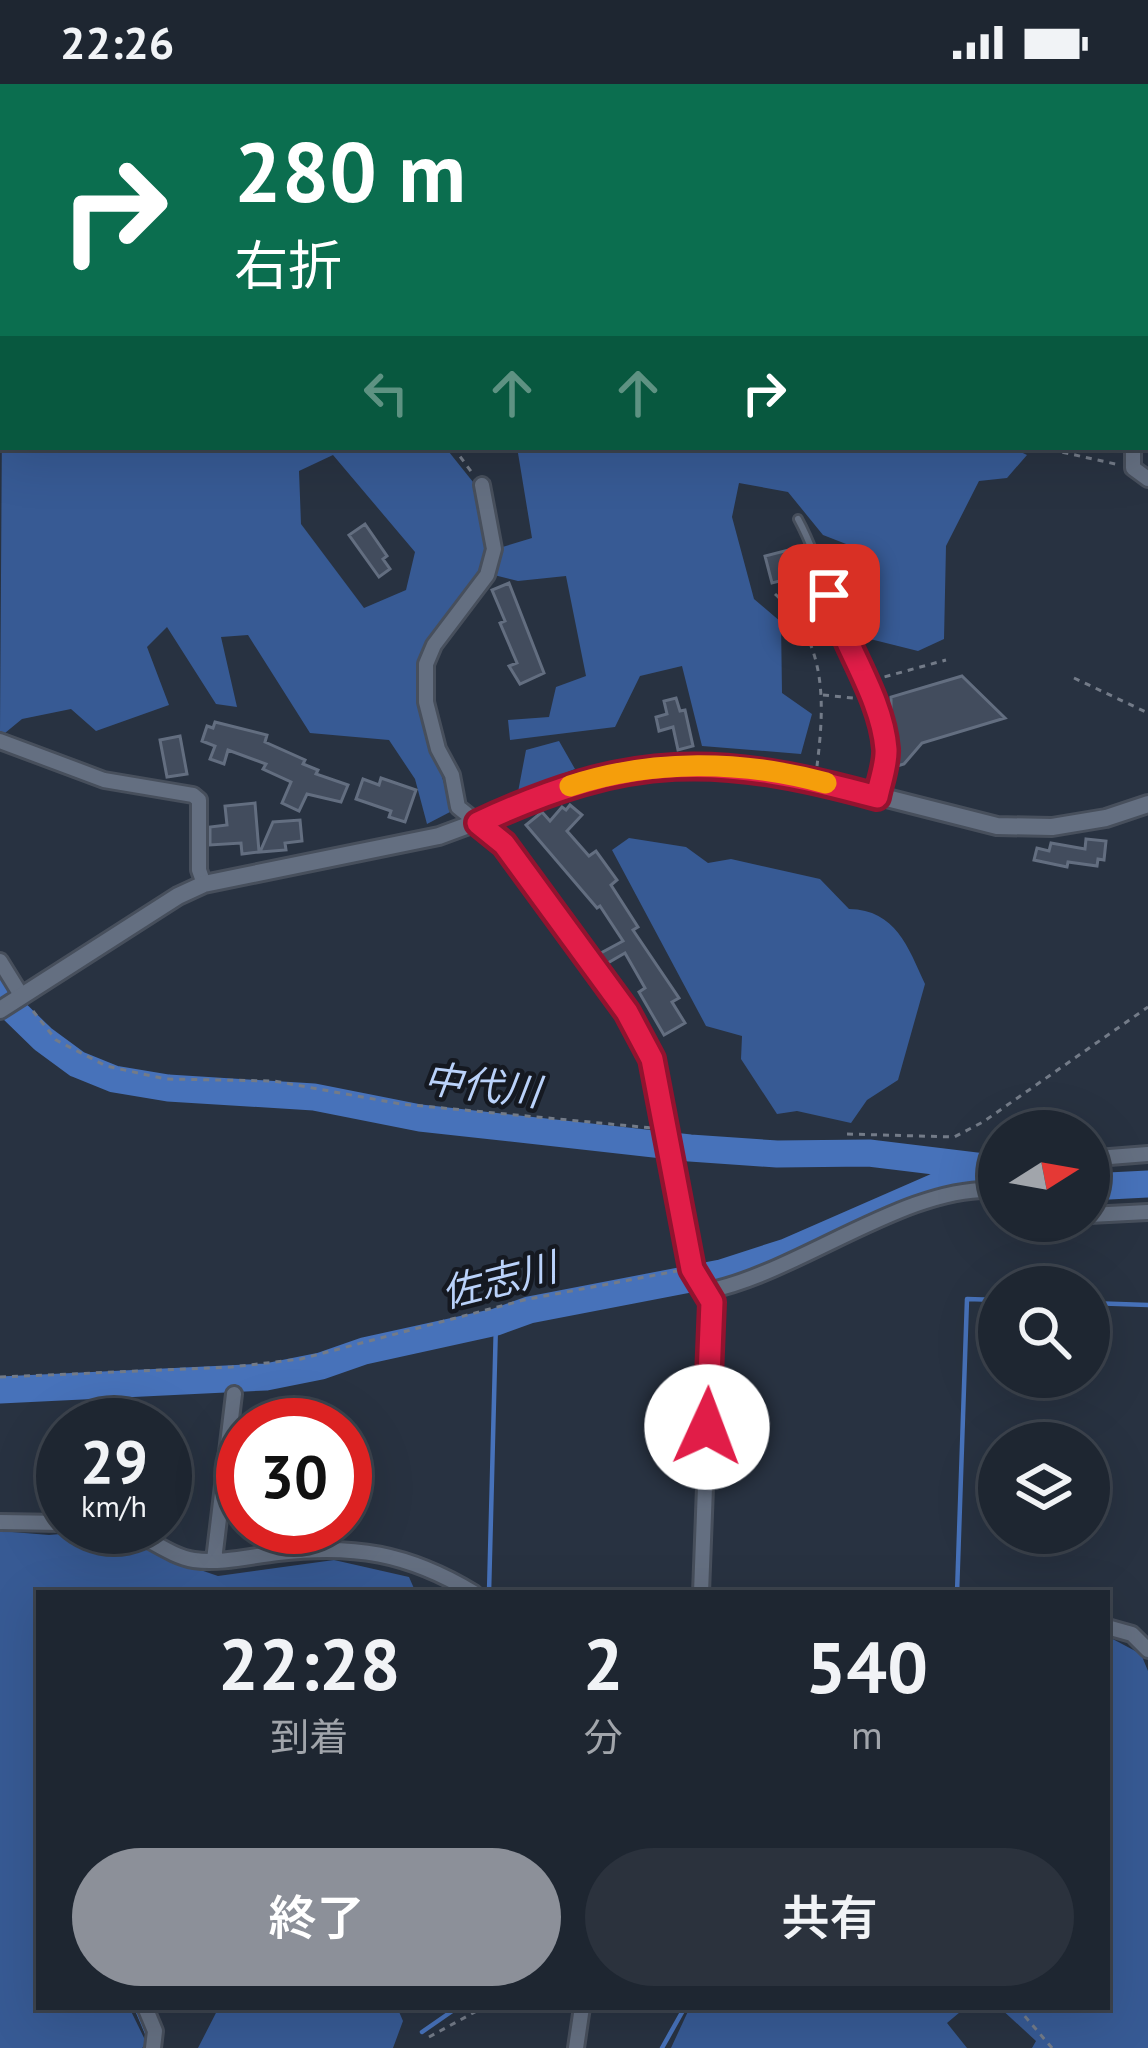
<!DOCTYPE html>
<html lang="ja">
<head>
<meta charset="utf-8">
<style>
	body { margin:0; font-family:"PT Sans","Noto Sans JP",sans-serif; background:#2b323d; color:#f1f3f6; height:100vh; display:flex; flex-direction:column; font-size:45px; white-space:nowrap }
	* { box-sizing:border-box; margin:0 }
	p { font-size:39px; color:#a1a5ab }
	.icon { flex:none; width:66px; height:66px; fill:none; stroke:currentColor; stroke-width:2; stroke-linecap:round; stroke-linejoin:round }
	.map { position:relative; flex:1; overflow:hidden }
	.sheet { position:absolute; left:36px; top:1506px; width:1074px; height:420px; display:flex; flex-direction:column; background:#1e2631; border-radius:0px; box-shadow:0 12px 48px #0002,0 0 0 3px #3c434d }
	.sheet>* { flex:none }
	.hud { position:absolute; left:0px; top:0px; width:1149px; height:366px; box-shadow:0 12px 48px #0002,0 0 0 3px #3c434d; background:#0b6e4f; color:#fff; overflow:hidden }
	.needle { width:78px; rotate:79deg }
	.tools { position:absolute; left:978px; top:1026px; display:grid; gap:24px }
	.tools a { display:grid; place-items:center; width:132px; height:132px; border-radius:50%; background:#1e2631; box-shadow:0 12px 48px #0002,0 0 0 3px #3c434d; font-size:60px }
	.speed { position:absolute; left:36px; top:1314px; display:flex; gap:24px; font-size:60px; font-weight:700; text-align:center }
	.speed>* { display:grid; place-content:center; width:156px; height:156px; border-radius:50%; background:#1e2631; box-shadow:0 12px 48px #0002,0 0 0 3px #3c434d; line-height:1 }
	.speed small { font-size:30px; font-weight:400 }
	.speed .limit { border:18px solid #d22; background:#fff; color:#111 }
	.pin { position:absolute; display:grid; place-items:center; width:102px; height:102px; color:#fff; margin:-51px; border-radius:24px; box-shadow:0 6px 18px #0006 }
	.me { position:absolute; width:132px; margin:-66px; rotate:2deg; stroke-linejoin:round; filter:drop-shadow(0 0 9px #0008) }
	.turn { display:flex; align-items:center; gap:42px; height:252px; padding:0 36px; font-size:54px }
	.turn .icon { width:156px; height:156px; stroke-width:2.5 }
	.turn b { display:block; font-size:84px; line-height:102px }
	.lanes { display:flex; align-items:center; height:114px; padding:0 36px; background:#0003; justify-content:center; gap:60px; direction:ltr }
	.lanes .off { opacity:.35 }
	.eta { display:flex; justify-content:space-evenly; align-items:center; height:204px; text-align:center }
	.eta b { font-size:72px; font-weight:600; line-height:84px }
	.action { display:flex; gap:24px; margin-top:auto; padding:24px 36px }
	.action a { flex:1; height:138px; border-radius:72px; background:#8c9099; color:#fff; font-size:48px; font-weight:600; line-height:138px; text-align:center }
	.action a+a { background:#2b323d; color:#f1f3f6 }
	.status { display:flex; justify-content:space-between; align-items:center; height:84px; padding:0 60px; background:#1e2631; direction:ltr }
	.status svg { height:33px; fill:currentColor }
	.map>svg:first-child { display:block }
	.green { fill:#375a94; fill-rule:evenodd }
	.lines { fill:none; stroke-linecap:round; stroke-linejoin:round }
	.stream { stroke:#4772ba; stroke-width:4.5 }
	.river { stroke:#4772ba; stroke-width:27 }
	.building { fill:#424c5d; stroke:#636e80; stroke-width:3 }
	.service-casing { stroke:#474f5c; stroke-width:12 }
	.minor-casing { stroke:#474f5c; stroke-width:20 }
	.tertiary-casing { stroke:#474f5c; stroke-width:22 }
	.path { stroke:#737b88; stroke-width:3; stroke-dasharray:6 6; stroke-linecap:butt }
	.service { stroke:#646f81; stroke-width:6 }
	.minor { stroke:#646f81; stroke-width:14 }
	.tertiary { stroke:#646f81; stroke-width:16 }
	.route-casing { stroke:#92132f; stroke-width:30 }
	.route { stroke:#e11d48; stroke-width:21 }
	.slow { stroke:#f59e0b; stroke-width:21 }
	.labels { text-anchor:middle; stroke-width:9; stroke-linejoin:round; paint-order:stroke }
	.water-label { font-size:39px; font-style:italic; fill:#bad2fa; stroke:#151921 }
</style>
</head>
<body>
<div class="status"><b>22:26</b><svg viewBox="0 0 49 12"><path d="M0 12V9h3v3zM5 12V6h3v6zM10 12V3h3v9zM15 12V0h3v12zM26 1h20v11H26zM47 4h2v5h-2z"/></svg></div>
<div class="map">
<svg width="1148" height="1964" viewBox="0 0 1148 1964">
	<rect width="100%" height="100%" fill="#283241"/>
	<path class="green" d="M331,0H846L845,3Z
		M3,184V363H445L477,403L489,467L532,454L517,363H1010L1027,371L1007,394L979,397L946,462L944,555L918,567L862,553L860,536L878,519L859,465L823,451L788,408L739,399L732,433L754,515L781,538L782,609L812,630L801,670L702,662L682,582L640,592L615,643L510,656L508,636L549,633L556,603L586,592L566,492L518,497L482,488C469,506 426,553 420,572C405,617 445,680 450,728L427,740L415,695L389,656L310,649L248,551L221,553L237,623L216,620L167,543L147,563L169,621L96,647L71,625L22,635L5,649L0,647ZM333,371L415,468L406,506L364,524L301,440L299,387Z
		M559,657L575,685L518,708L526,666Z
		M629,754L686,763L708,779L731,775L820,795L849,825C896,826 908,863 925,900L898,996L867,1016L851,1039L797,1027L777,1030L741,975L742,952L706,942L612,766Z
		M108,1446L165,1474L218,1492L334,1476L409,1493L416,1509H39V1923H129L147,1960L142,1964H0V1447L49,1451Z
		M1107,1552L1141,1570L1148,1587V1964H1032L1036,1957L999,1923H1107Z
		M219,1923H397L403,1937L393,1964H198Z
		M690,1923H966L947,1939L967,1964H671Z"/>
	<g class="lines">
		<path class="stream" d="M1146,302L1148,303
			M1089,1219L1148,1221
			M489,1509L496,1238
			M957,1509L967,1215L999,1216
			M136,1923L147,1949
			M422,1948L458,1923
			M662,1964L685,1923"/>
		<path class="river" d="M0,904L9,922L43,955L77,980L114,995L168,1004L314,1013L420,1034L690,1064L777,1070L869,1069L984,1083
			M1089,1103L1148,1100
			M0,1306L266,1293L321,1282L364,1267L496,1238L529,1226L721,1189L786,1168L953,1095L999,1084"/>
	</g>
	<path class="building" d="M365,440L387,472L383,475L390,485L379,493L349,451Z
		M800,463L807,490L772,499L765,472Z
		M509,499L544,589L520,600L509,582L517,579L500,539L505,537L492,506Z
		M962,592L1005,634L922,659L904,680L891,684V613Z
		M676,614L680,627L685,626L693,662L678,666L673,643L659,647L656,633L667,630L664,617Z
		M215,638L267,651L265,658L305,676L303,680L318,686L316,690L348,701L341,718L307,710L299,727L282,719L291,698L263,685L266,680L228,666L224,680L210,675L215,662L202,657L207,642L213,644Z
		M180,652L187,690L167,693L160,656Z
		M381,694L416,706L405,738L389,733L391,727L356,715L363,695L379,701Z
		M255,719L259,768L242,770L241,759L210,761V743L227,741L225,722Z
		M570,721L582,731L567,747L589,772L596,767L617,796L611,801L638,843L633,846L679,914L672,918L685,939L664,951L639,908L645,904L625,869L606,880L599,870L623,857L600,822L597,824L526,741L542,728L550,737L562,723L566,726Z
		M300,736L302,757L285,759L286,766L260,768L273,738Z
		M1086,755L1106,757L1104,776L1098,775L1097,782L1068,778L1067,783L1034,776L1037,764L1049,767L1051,759L1085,765Z"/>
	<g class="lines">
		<g class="service-casing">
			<path id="service" d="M798,435C818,472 826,510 841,550C867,618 894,627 878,709"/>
		</g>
		<g class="minor-casing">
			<path id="minor" d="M1138,0V3
				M1146,205V206
				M1133,363V384L1148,395
				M482,401L494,465L487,491L434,561L426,580V618L438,665L452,691L458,723L504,760L627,928L652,975L692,1185L712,1218L701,1509
				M0,657L104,696L193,711L199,716V786L204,800
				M0,877L21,911
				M1097,1074L1148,1070
				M1089,1131L1148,1128
				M707,1207C799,1189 907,1099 999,1106
				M0,1438L63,1439
				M118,1443C144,1449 168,1472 194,1476C220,1480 252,1472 278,1469C353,1460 408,1469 474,1509
				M214,1476L234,1310
				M1107,1543L1132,1550L1148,1566
				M145,1923L155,1947L153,1964
				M576,1964L582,1923"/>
		</g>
		<g class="tertiary-casing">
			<path id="tertiary" d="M0,926L178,812L204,800L439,752L601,692L663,681L727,682L816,696L997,742L1052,743L1106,734L1148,720"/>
		</g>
		<path class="path" d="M478,3L479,0
			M1146,293L1148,294
			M453,363L473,390
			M1039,363L1120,381
			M775,510C827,557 825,617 817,682
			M1074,594L1148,629
			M873,596L946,576
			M823,611L862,615
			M33,927L56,956L106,982L166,995L274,997L401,1020L652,1044
			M847,1050L954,1053L983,1038L1148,923
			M0,1293L232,1283L301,1275L524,1216L677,1187
			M1017,1923L1052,1964
			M429,1953L484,1923"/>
		<use href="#service" class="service"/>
		<use href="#minor" class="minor"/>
		<use href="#tertiary" class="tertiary"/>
	</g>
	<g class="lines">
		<g class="route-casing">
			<path id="route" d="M707,1343L712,1218L692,1185L652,975L627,928L504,760L478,739C630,668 717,669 877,713C880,698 887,680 886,665C882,613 844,562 829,511"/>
		</g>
		<use href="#route" class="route"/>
		<path class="slow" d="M570,702C652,675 742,676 826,699"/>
	</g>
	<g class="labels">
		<g class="water-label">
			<text transform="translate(482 1001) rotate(7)" y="14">中代川</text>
			<text transform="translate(499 1196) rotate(-14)" y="14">佐志川</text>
		</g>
	</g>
</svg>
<div class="tools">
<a><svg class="needle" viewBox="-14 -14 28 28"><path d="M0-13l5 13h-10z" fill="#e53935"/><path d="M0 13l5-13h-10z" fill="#a1a5ab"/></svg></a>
<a><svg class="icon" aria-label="search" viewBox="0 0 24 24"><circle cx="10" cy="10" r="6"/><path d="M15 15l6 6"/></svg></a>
<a><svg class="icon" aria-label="layers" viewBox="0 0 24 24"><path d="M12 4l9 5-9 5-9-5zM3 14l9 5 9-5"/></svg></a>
</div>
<div class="speed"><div>29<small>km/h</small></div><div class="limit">30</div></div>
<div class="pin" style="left:829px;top:511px;background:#d93025"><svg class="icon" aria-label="arrive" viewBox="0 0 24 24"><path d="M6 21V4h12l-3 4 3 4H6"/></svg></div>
<svg class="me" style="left:707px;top:1343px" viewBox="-20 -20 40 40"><circle r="19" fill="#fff"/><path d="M0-13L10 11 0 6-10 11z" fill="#e11d48"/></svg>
<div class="hud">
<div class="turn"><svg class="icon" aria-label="right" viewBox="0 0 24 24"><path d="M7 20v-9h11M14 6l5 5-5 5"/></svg><div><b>280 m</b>右折</div></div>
<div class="lanes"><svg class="icon off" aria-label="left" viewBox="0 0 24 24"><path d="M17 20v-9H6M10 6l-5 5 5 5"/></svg><svg class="icon off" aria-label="ahead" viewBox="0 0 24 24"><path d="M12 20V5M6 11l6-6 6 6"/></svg><svg class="icon off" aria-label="ahead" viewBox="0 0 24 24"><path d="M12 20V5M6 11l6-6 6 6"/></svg><svg class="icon" aria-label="right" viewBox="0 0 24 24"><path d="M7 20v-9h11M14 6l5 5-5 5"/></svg></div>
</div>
<section class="sheet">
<div class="eta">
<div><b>22:28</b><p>到着</p></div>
<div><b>2</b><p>分</p></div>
<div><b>540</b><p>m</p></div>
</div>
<div class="action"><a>終了</a><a>共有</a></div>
</section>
</div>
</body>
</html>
